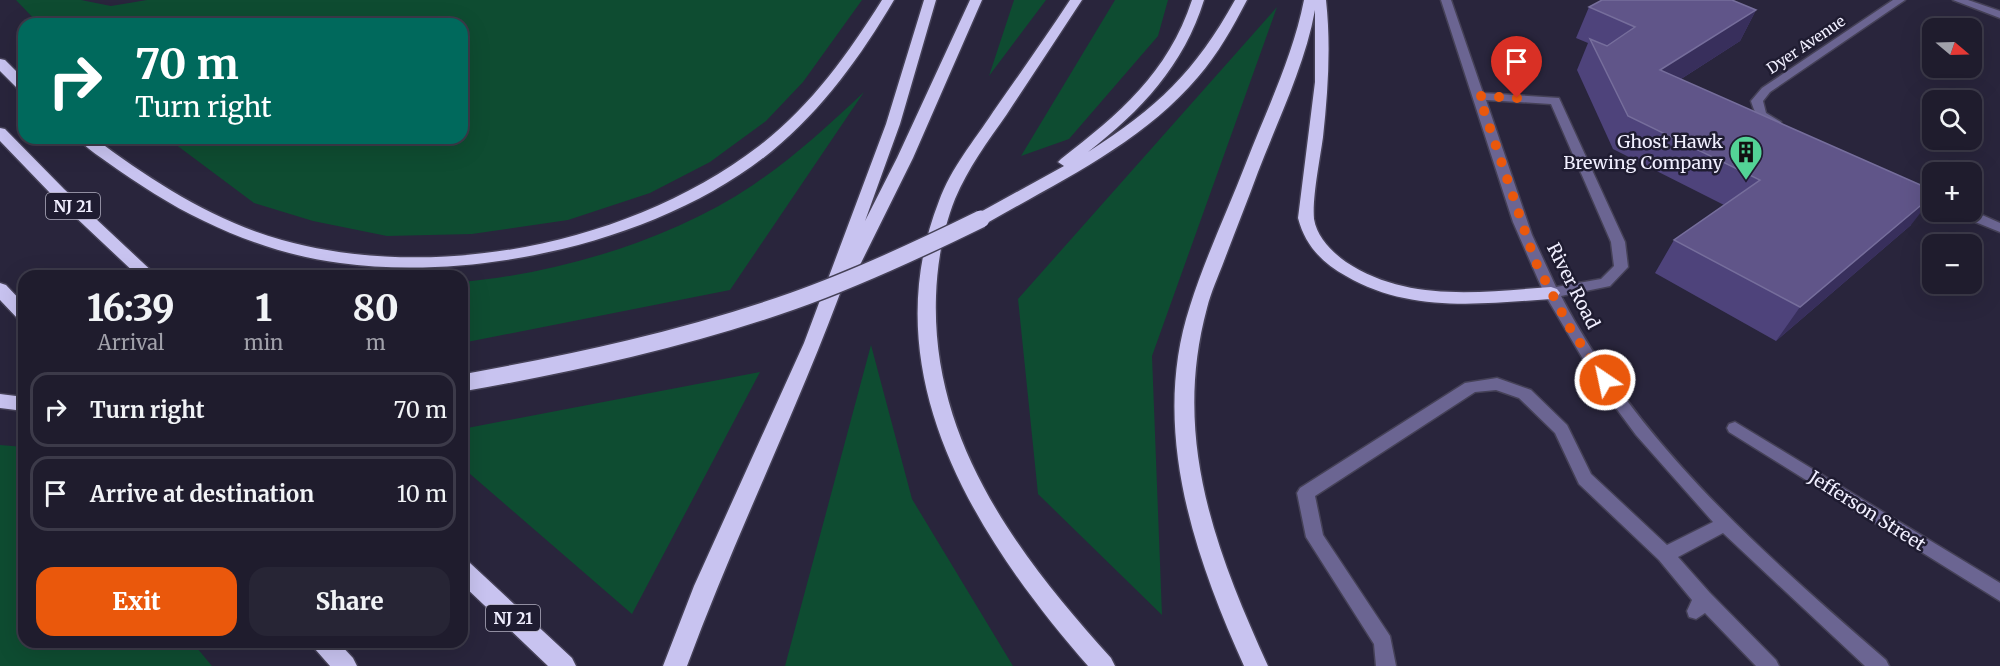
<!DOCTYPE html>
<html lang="en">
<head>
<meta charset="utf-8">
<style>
	body { margin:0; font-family:Merriweather,serif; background:#272535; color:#f1f3f6; height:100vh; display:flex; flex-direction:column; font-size:22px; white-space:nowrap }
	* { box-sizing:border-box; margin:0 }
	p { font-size:20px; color:#a1a1aa }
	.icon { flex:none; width:33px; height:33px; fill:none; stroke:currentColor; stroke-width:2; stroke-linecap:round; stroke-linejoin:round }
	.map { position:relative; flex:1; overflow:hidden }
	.side { position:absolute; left:18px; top:270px; width:450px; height:378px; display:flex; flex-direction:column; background:#1f1c2d; border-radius:18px; box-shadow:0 6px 24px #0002,0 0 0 2px #3c3a49 }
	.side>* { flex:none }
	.top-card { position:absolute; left:18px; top:18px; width:450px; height:126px; border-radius:18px; box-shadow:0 6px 24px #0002,0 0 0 2px #3c3a49; background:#00695c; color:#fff; overflow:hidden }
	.needle { width:39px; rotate:109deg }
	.controls { position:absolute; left:1922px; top:18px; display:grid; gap:12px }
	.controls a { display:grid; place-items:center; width:60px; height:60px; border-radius:12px; background:#1f1c2d; box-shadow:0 6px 24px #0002,0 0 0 2px #3c3a49; font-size:30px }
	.pin { position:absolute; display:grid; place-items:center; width:51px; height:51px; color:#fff; margin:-62px -26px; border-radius:50% 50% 50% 0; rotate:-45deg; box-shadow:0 0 6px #0007 }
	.pin .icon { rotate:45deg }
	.me { position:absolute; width:66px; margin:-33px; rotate:326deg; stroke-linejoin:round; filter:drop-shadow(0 0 4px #0008) }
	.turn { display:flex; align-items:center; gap:21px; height:126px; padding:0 18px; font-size:27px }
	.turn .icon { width:78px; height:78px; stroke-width:2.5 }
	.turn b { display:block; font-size:42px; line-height:51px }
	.eta { display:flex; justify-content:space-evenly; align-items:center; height:102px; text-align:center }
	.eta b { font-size:36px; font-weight:800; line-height:42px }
	.cta { display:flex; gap:12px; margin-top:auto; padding:12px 18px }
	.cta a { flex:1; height:69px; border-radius:18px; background:#ea580c; color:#fff; font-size:24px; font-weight:800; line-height:69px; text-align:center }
	.cta a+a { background:#272535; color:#f1f3f6 }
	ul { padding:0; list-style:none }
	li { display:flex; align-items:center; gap:18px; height:75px; margin:0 12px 9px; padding:0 6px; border:3px solid #3c3a49; border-radius:18px }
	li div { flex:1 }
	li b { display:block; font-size:22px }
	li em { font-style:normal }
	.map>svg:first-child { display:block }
	.green { fill:#0e4c31 }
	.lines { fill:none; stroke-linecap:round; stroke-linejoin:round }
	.minor-casing { stroke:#454157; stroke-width:3 }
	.highway-casing { stroke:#454157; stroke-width:3 }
	.minor { fill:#6b6592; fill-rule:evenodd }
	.highway { fill:#c8c3f0; fill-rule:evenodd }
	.highway-bridge-casing { stroke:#454157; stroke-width:20; stroke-linecap:butt }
	.highway-bridge { stroke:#c8c3f0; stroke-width:17 }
	.wall { fill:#4e437b }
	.shaded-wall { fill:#382f5c }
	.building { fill:#605589; stroke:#766e9c; stroke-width:1.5 }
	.route { stroke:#ea580c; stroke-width:10; stroke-dasharray:0 18 }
	.labels { text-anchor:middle; stroke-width:5; stroke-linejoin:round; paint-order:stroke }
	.far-street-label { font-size:15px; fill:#f1efff; stroke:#1f1c31 }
	.shield { fill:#1f1c31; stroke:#b2b0c1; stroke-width:1.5 }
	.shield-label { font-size:16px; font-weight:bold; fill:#f1efff }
	.poi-label { font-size:18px; fill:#f1efff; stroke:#1f1c31; text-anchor:end }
	.street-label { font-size:18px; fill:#f1efff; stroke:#1f1c31 }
</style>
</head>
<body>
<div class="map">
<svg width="2000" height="666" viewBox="0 0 2000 666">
	<rect width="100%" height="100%" fill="#29253c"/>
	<path class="green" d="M16,0H81L111,6L147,0H862L803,82L766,121L710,162L650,193L568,220L472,234L387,236L313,221L254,203L167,138H462V24H39Z
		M1014,0H1046L989,76Z
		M1115,0H1168L1158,36L1069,139L1021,156Z
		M1277,7L1152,356L1162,615L1038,494L1018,299Z
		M864,92L730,290L462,343V282C560,273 671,240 753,185C793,158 829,125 864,92Z
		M871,345L912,499L1013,666H785Z
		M760,372L632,614L462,467V429Z
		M0,445L24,447V642H192L212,666H0Z"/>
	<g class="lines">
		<g class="minor-casing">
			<path id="minor" d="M1441,0H1451L1483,93L1559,98L1625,242L1628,267L1610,286L1561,296C1636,442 1764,554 1886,660L1889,666H1865L1723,533L1678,557L1710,593L1776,660L1779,666H1756L1705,613L1696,619L1689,617L1687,611L1692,600L1659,560L1579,484L1555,433L1519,398L1496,390L1475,392L1315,496L1323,535L1390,636L1396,666H1376L1374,644L1306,537L1297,493L1300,488L1465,383L1497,378L1531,390L1567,425L1591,474L1667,545L1713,522L1636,435L1596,381L1544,293L1513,222ZM1486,100L1551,104L1611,242L1614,266L1601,279L1556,287L1532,235Z
				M1893,0H1905L1770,92L1763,101L1766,113L1781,122V128C1764,131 1755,115 1751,101L1762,88Z
				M1953,0H1968L2000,11V18Z
				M1971,210L2000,223V232L1958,215L1956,212Z
				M1735,422L2000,583V601L1729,432L1727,428L1729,424Z"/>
		</g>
		<g class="highway-casing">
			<path id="highway" d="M882,0H894C861,56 823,109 772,151C662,241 480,282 340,263C293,257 247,242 204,221C170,205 138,184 107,162C97,155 85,147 78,138H94C151,180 213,221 282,240C437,283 631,244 759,146C810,107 848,54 882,0Z
				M924,0H936L900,124L865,221L897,158L970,0H982L913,158L859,267L857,271L848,272C800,405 736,533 687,666H663L694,586L804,343L886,124Z
				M1070,0H1082C1057,38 1032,76 1007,114C988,141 968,168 955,199C943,229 937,264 936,296C931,442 1019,556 1111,658L1115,666H1088C977,539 871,375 939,201C951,168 974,141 993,112C1019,75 1045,38 1070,0Z
				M1192,0H1204C1184,65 1141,111 1088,152C1157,108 1195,72 1235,0H1247C1233,27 1218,54 1198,77C1142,143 1060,181 987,223H975L973,219L975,215L1064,166L1058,162L1061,159C1119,114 1168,73 1192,0Z
				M1304,0H1326C1331,46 1328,91 1323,137C1320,159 1312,198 1314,219C1317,237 1332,252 1346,262C1408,303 1482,292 1551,287L1557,289L1560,293L1557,297L1551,299C1481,304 1409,313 1346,276C1322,263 1305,245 1298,218L1315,82V10C1305,65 1278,120 1258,172C1247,202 1235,232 1224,261C1218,277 1211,292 1207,308C1172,438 1215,549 1268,666H1244C1194,555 1150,428 1190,306C1205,258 1228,210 1246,163C1267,109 1293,56 1304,0Z
				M0,59L5,60L24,79V91L19,90L0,71Z
				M0,128L5,129L64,189L157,276H138L52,195L0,141Z
				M0,283L6,285L24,304V321L18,319L0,300Z
				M0,394L24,397V411L0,408Z
				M462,561L470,563L572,658L576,666H548L462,584Z
				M311,642H338L353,658L357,666H330L315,649Z"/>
		</g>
		<use href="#minor" class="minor"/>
		<use href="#highway" class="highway"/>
		<g class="highway-bridge-casing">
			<path id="highway-bridge" d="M462,383C574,363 685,339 793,301C858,278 920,249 981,219"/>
		</g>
		<use href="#highway-bridge" class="highway-bridge"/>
	</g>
	<path class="wall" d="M1589,7L1756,10L1740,41L1681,79L1911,225L1776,341L1655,273L1674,240L1724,205L1613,149L1577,70L1588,43L1576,38Z"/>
	<path class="shaded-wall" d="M1756,10L1740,41L1645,102L1660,70Z
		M1932,196V198L1911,225L1776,341L1800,307Z"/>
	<path class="building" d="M1602,0H1732L1756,10L1660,70L1932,190V196L1800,307L1674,240L1760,180L1628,116L1590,39L1607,46L1635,27L1589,7Z"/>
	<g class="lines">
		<path class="route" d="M1517,98L1479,96L1535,261L1570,328L1605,380"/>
	</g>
	<defs>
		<g id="building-pin" transform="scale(1.725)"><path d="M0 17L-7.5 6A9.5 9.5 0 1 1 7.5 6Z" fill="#53d396" stroke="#1f1c31"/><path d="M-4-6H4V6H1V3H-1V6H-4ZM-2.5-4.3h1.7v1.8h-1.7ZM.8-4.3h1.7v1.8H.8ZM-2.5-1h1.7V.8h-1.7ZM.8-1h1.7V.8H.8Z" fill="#111"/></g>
	</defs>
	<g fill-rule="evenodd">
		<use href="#building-pin" x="1746" y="152"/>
	</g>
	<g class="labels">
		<g class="far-street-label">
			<text transform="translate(1806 45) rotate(-34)" y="5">Dyer Avenue</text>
		</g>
		<g class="shield">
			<rect x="46" y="193" width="54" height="26" rx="4.5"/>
			<rect x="486" y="605" width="54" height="26" rx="4.5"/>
		</g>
		<g class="shield-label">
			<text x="73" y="212">NJ 21</text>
			<text x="513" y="624">NJ 21</text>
		</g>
		<g class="poi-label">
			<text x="1723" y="148">Ghost Hawk<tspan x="1723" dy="21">Brewing Company</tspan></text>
		</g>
		<g class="street-label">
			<text transform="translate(1573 286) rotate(63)" y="6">River Road</text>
			<text transform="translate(1867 511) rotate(32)" y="6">Jefferson Street</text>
		</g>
	</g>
</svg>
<div class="controls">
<a><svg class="needle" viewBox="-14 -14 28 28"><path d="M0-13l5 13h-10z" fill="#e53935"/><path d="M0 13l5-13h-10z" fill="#a1a1aa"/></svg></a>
<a><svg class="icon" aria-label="search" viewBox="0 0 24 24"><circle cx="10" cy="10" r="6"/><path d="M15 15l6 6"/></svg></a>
<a>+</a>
<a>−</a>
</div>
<div class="pin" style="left:1517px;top:98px;background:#d93025"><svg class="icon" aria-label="arrive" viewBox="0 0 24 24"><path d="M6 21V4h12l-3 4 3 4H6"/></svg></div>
<svg class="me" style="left:1605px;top:380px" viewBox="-20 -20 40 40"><circle r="17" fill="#ea580c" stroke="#fff" stroke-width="3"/><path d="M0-11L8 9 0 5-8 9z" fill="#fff"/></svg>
<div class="top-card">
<div class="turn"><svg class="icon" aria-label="right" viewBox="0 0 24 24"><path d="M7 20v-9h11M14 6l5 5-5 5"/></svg><div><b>70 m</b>Turn right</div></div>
</div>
<section class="side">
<div class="eta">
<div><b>16:39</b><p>Arrival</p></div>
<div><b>1</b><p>min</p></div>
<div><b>80</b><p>m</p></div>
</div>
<ul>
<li><svg class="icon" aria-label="right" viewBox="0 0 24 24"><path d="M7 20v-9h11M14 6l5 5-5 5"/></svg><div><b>Turn right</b></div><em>70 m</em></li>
<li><svg class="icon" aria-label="arrive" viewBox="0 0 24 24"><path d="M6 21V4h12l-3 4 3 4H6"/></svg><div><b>Arrive at destination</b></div><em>10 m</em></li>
</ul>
<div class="cta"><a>Exit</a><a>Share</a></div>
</section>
</div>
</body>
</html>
